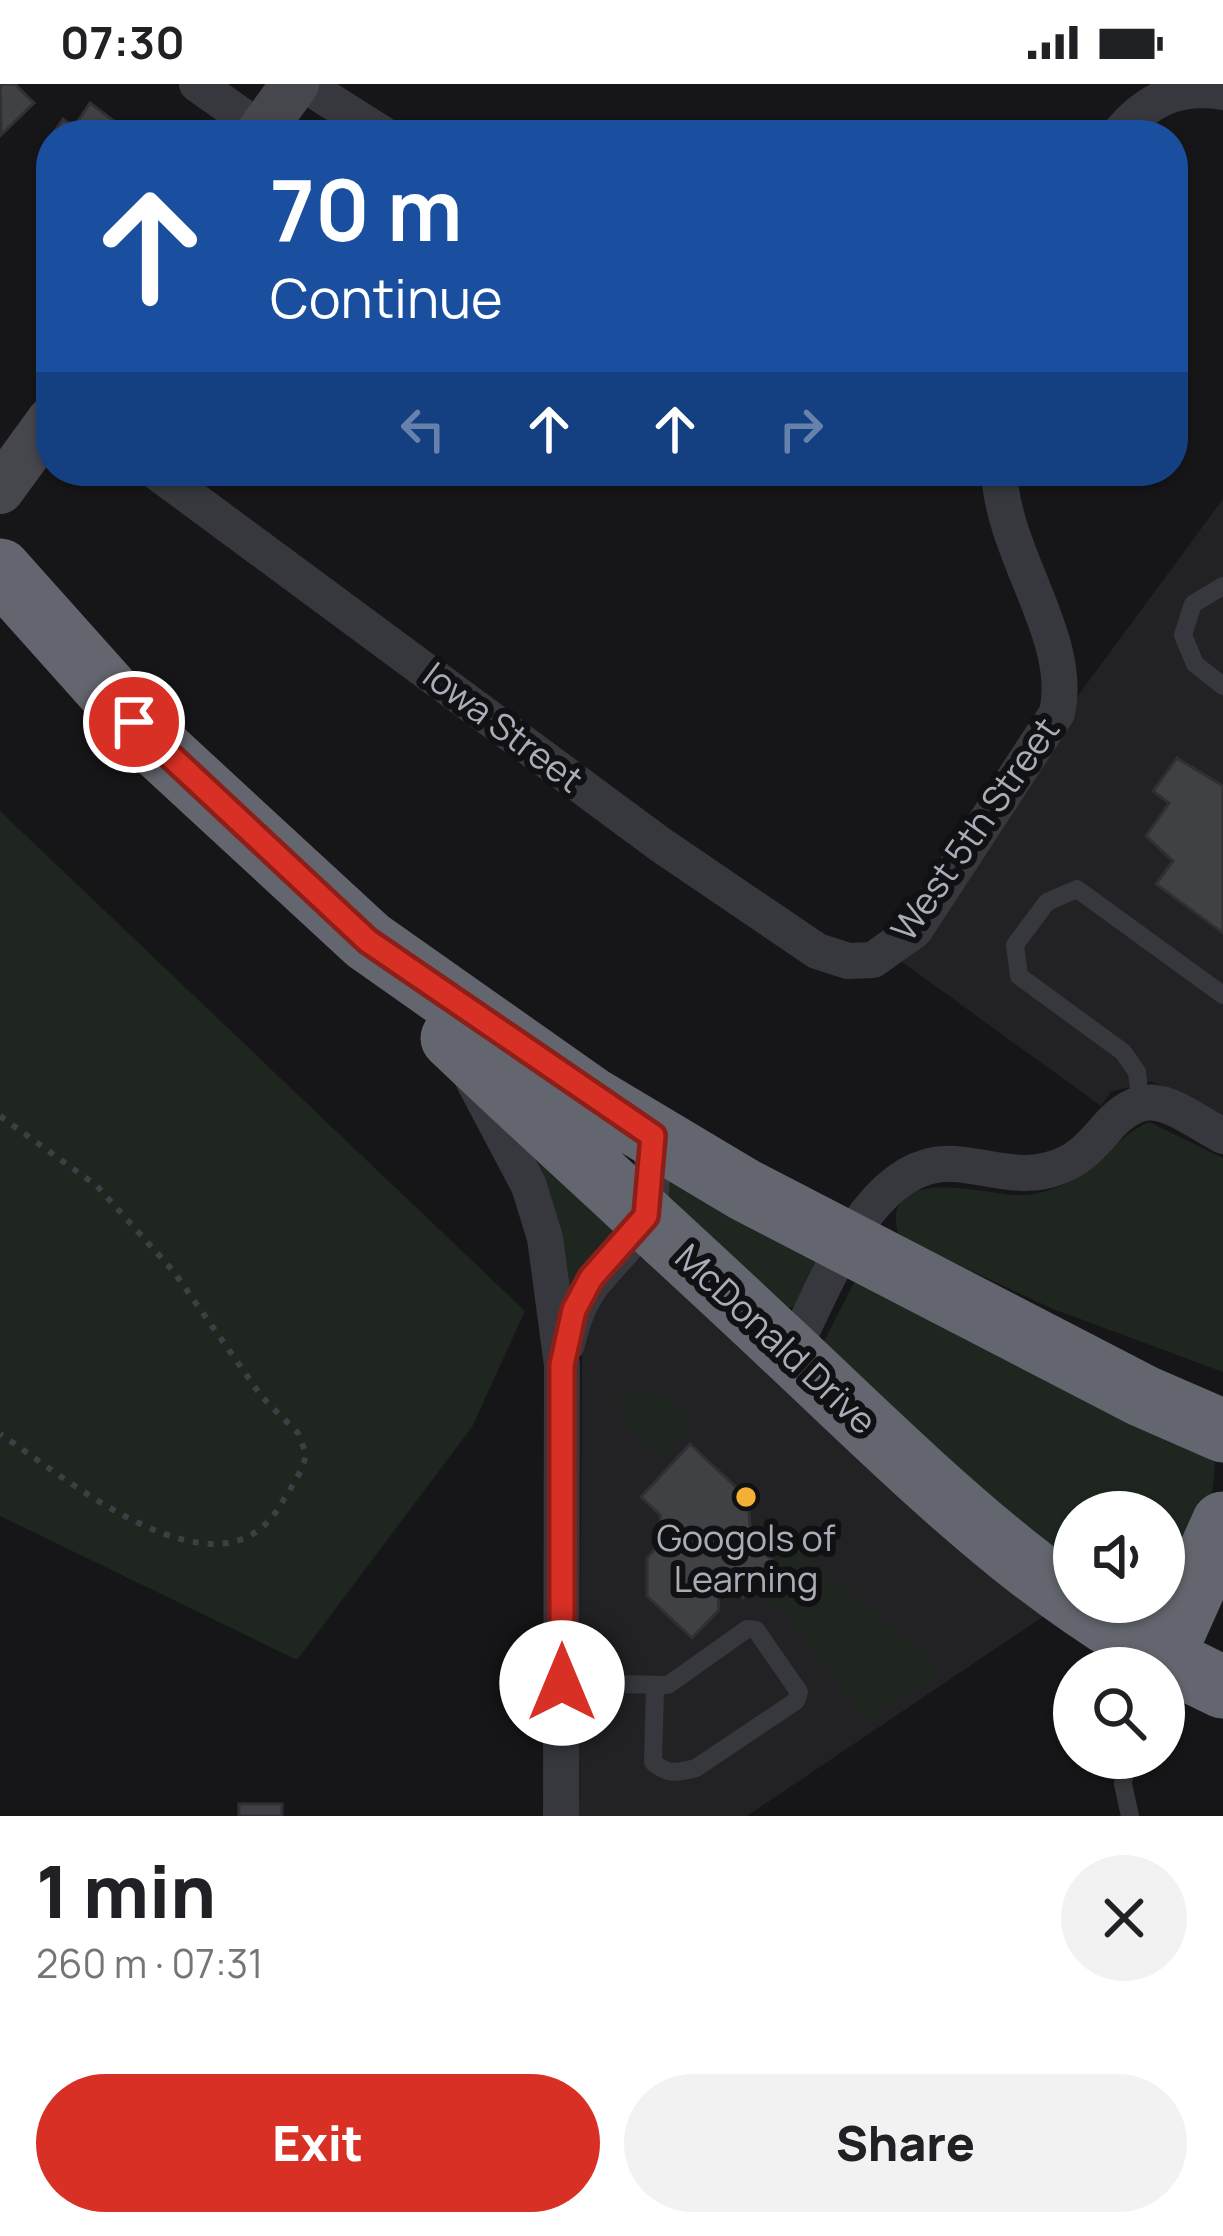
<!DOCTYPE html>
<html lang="en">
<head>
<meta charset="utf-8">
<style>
	body { margin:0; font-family:Manrope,sans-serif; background:#f2f2f2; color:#202124; height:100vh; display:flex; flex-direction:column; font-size:45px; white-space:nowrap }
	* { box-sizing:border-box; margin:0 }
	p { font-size:39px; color:#757577 }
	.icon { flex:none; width:66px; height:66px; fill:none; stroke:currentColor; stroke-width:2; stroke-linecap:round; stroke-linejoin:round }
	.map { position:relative; height:1732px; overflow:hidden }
	.sheet { display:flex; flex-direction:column; background:#fff; flex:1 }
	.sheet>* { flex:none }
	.hud { position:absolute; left:36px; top:36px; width:1152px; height:366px; border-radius:48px; box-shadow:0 3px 9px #0004; background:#1a4fa0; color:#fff; overflow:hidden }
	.buttons { position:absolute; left:1053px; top:1407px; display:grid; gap:24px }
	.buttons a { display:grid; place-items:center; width:132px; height:132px; border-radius:50%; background:#fff; box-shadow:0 3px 9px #0004; font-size:60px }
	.pin { position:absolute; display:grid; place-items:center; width:102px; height:102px; color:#fff; margin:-51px; border:6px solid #fff; border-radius:50%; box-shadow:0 3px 12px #0007 }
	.me { position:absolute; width:132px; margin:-66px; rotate:0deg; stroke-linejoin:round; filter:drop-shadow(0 0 9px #0008) }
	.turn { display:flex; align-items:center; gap:42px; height:252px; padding:0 36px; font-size:54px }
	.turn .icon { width:156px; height:156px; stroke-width:2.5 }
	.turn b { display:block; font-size:84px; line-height:102px }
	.lanes { display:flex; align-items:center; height:114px; padding:0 36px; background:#0003; justify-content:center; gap:60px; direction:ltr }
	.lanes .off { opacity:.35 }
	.round { display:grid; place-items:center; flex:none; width:126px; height:126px; border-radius:63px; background:#f2f2f2 }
	.head { display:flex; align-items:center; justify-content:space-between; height:204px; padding:0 36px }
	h1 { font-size:72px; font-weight:800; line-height:90px }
	.action { display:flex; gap:24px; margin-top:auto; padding:24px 36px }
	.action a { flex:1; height:138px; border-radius:72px; background:#d93025; color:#fff; font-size:48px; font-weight:800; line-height:138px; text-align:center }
	.action a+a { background:#f2f2f2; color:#202124 }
	.status { display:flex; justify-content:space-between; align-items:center; height:84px; padding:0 60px; background:#fff; direction:ltr }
	.status svg { height:33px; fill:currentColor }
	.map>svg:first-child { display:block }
	.built { fill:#222225 }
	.green { fill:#1e261f }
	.building { fill:#404145; stroke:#303034; stroke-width:3 }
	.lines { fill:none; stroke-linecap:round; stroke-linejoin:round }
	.path { stroke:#3d3f44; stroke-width:6; stroke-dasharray:6 9; stroke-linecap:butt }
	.lane { stroke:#37383d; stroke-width:18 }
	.street { stroke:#37383d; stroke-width:36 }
	.secondary { stroke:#45474d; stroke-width:48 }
	.highway { stroke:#63666e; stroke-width:63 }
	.route-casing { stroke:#8d1f18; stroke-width:30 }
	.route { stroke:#d93025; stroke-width:21 }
	.poi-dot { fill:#f2b134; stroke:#111113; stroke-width:4.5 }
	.labels { text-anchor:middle; stroke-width:12; stroke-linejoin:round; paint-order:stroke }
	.street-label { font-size:36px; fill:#a8adb8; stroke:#111113 }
	.poi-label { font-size:36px; fill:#a8adb8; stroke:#111113 }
</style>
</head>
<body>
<div class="status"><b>07:30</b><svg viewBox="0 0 49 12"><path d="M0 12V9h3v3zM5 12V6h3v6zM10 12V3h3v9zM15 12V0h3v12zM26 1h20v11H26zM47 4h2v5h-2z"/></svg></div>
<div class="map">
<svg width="1223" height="1732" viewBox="0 0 1223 1732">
	<rect width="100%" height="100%" fill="#161618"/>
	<path class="built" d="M1223,415V1031L1151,997L1111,1008L1101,1022L902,878L931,845L1074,617Z
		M641,1173L659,1175L1050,1528L747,1732H579L582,1266L587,1235L622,1182Z"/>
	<path class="green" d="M0,727L525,1227L472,1343L297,1576L0,1432Z
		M1149,1038L1223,1074V1288L1053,1225L899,1153C877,1082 976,1107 1012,1111C1028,1112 1043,1109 1058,1103C1099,1088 1115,1052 1149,1038Z
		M524,1044L621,1137L566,1212Z
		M668,1085L816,1177L794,1222L787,1225L660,1130Z
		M856,1195L1213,1364C1223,1406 1187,1493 1161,1529L1146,1538L1113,1518H1164V1428H1074V1493C1017,1451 843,1321 822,1261Z
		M661,1309L695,1340L664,1374L622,1337V1310Z
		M793,1461L942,1585L866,1637L790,1533L755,1501Z"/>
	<path class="building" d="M0,0H15L34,19L1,51Z
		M90,19L118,40L110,51H52L63,35L74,43Z
		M1177,674L1223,702V849L1156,800L1173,777L1146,752L1169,719L1153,707Z
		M690,1360L755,1421L749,1427L752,1467L761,1466L775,1479L743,1514L728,1501L718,1511L719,1526L692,1554L647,1512V1474L661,1458L660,1431L641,1413Z
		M239,1720H282V1732H239Z"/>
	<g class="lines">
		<path class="path" d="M0,1032L97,1102L174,1188L262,1313L298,1349L306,1370C303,1388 290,1404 281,1420C220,1526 64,1392 0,1350"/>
		<path class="lane" d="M1223,502L1193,520L1183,551L1195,580L1223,602
			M1140,1016L1137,988L1123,968L1019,892L1015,861L1047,818L1077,805L1223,911
			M562,1599L668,1601L747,1545L756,1546L799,1608L796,1617L696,1684C678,1689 667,1691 653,1678L655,1604
			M1126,1674L1123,1700L1130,1732"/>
		<path class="street" d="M197,0L262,46
			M304,0L384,51
			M1118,51C1146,16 1178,1 1223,8
			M155,387L661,761L817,867L848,877L873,876L915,846L1057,629C1074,553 1003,473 999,387
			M473,996L529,1102L545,1154L562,1281L561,1732
			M567,1260C584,1186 613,1189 644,1135C655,1115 651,1075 653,1052
			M791,1269C825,1205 869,1073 955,1080C994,1083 1025,1098 1063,1081C1080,1074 1093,1060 1105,1046C1148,995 1175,1026 1223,1052"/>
		<path class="secondary" d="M258,51L295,0
			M0,406L51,336"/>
		<path class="highway" d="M0,486L160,665L368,857L591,1014L745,1106L1143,1312L1223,1347
			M452,954C560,1057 671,1156 779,1258C918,1388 1047,1523 1223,1603
			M1162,1575L1223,1439"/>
	</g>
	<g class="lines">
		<g class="route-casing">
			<path id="route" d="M134,638L368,857L653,1052L646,1132L591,1194L574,1226L562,1281V1599"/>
		</g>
		<use href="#route" class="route"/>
	</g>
	<circle class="poi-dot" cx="746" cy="1413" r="12"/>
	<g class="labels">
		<g class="street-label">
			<text transform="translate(503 643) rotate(37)" y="13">Iowa Street</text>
			<text transform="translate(975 745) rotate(-55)" y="13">West 5th Street</text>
			<text transform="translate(776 1255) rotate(43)" y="13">McDonald Drive</text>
		</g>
		<g class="poi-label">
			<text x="746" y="1467">Googols of<tspan x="746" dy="41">Learning</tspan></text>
		</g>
	</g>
</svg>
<div class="buttons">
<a><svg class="icon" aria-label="sound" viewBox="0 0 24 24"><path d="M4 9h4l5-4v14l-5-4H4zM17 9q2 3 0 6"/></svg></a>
<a><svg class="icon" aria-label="search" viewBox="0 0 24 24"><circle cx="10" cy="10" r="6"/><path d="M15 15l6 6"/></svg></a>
</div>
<div class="pin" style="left:134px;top:638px;background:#d93025"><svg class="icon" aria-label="arrive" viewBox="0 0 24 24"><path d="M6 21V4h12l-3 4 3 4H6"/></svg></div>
<svg class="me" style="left:562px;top:1599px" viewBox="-20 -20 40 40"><circle r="19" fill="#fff"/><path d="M0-13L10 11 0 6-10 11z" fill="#d93025"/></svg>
<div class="hud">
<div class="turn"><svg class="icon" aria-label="ahead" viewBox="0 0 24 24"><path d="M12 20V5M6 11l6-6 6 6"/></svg><div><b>70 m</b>Continue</div></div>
<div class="lanes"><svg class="icon off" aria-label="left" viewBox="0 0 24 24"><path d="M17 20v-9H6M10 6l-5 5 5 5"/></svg><svg class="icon" aria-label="ahead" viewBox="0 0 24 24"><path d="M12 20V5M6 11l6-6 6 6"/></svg><svg class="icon" aria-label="ahead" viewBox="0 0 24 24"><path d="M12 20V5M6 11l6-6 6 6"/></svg><svg class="icon off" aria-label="right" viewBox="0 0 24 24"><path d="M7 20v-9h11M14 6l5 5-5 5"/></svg></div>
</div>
</div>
<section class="sheet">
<div class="head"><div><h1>1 min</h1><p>260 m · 07:31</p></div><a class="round"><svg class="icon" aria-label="close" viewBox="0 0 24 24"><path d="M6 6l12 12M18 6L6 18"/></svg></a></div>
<div class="action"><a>Exit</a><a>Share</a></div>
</section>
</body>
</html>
